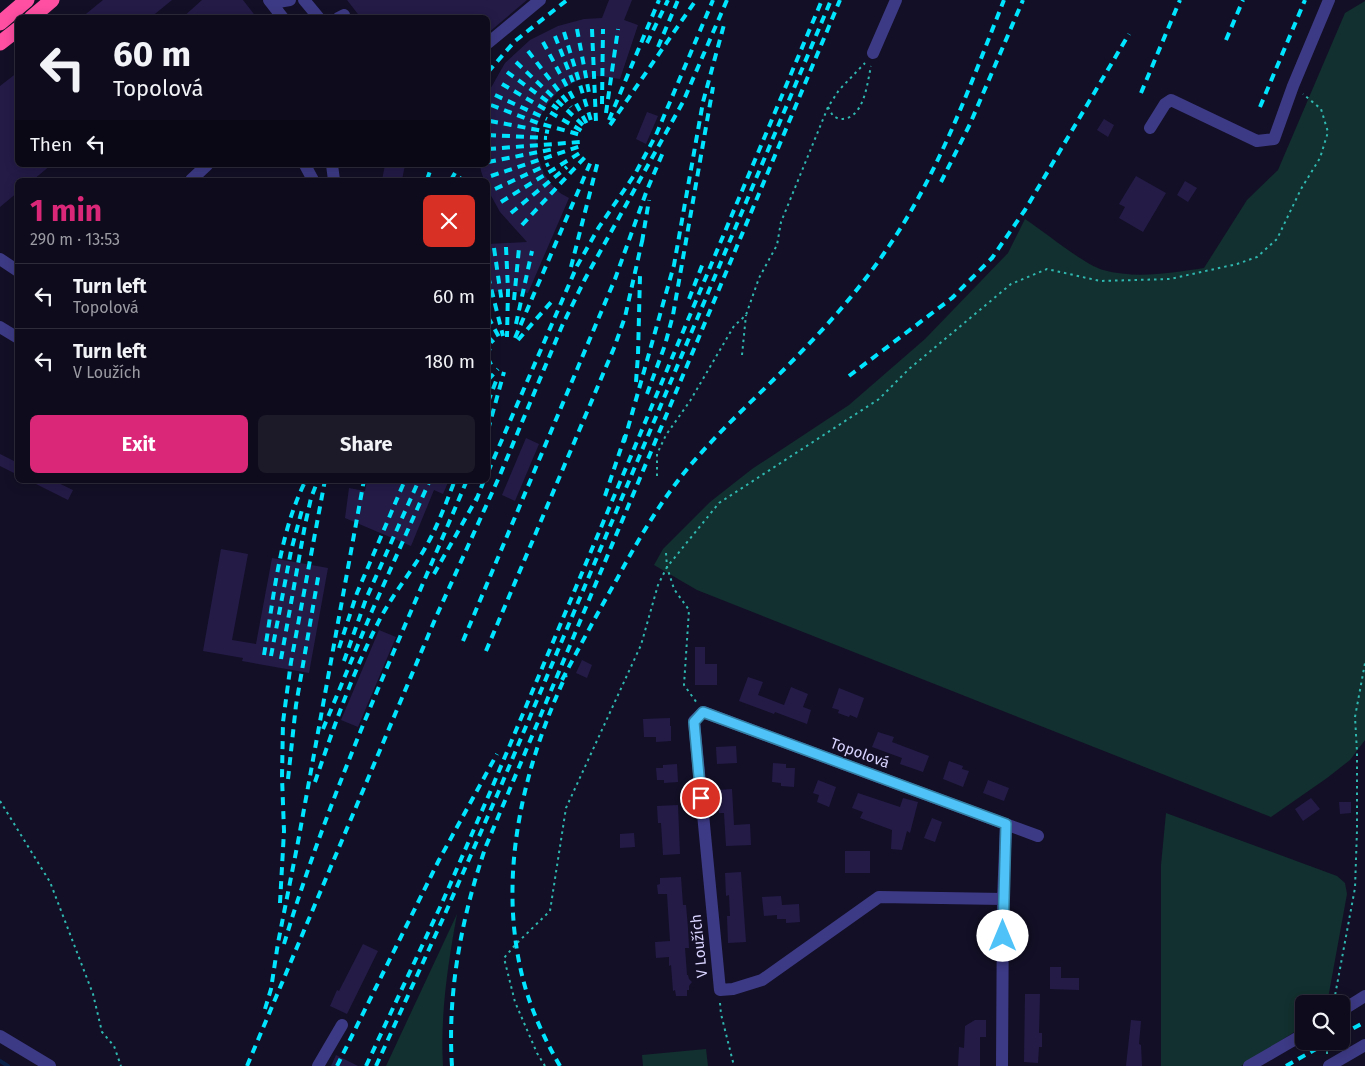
<!DOCTYPE html>
<html lang="en">
<head>
<meta charset="utf-8">
<style>
	body { margin:0; font-family:"Fira Sans",sans-serif; background:#1c1929; color:#f1f3f6; height:100vh; display:flex; flex-direction:column; font-size:19px; white-space:nowrap }
	* { box-sizing:border-box; margin:0 }
	p { font-size:16px; color:#9b9ba3 }
	.icon { flex:none; width:28px; height:28px; fill:none; stroke:currentColor; stroke-width:2; stroke-linecap:round; stroke-linejoin:round }
	.map { position:relative; flex:1; overflow:hidden }
	.details { position:absolute; left:15px; top:178px; width:475px; height:305px; display:flex; flex-direction:column; background:#0e0b1c; border-radius:8px; box-shadow:0 2px 12px #0003,0 0 0 1px #2e2b3b }
	.details>* { flex:none }
	.top-card { position:absolute; left:15px; top:15px; width:475px; height:152px; border-radius:8px; box-shadow:0 2px 12px #0003,0 0 0 1px #2e2b3b; background:#0e0b1c; color:#f1f3f6; overflow:hidden }
	.buttons { position:absolute; left:1295px; top:995px; display:grid; gap:10px }
	.buttons a { display:grid; place-items:center; width:55px; height:55px; border-radius:8px; background:#0e0b1c; box-shadow:0 2px 12px #0003,0 0 0 1px #2e2b3b; font-size:25px }
	.pin { position:absolute; display:grid; place-items:center; width:42px; height:42px; color:#fff; margin:-21px; border:2px solid #fff; border-radius:50%; box-shadow:0 1px 5px #0007 }
	.me { position:absolute; width:55px; margin:-28px; rotate:0deg; stroke-linejoin:round; filter:drop-shadow(0 0 4px #0008) }
	.turn { display:flex; align-items:center; gap:18px; height:105px; padding:0 15px; font-size:22px }
	.turn .icon { width:65px; height:65px; stroke-width:2.5 }
	.turn b { display:block; font-size:35px; line-height:42px }
	.then { display:flex; align-items:center; height:48px; padding:0 15px; background:#0003; gap:10px; font-size:19px }
	.round { display:grid; place-items:center; flex:none; width:52px; height:52px; border-radius:8px; background:#1c1929 }
	.summary { display:flex; align-items:center; justify-content:space-between; height:85px; padding:0 15px }
	h1 { font-size:30px; font-weight:700; line-height:38px; color:#db2777 }
	.cta { display:flex; gap:10px; margin-top:auto; padding:10px 15px }
	.cta a { flex:1; height:58px; border-radius:8px; background:#db2777; color:#fff; font-size:20px; font-weight:700; line-height:58px; text-align:center }
	.cta a+a { background:#1c1929; color:#f1f3f6 }
	ul { padding:0; list-style:none }
	li { display:flex; align-items:center; gap:15px; height:65px; padding:0 15px; border-top:1px solid #2e2b3b }
	li div { flex:1 }
	li b { display:block; font-size:19px }
	li em { font-style:normal }
	.map>svg:first-child { display:block }
	.green { fill:#12302f }
	.lines { fill:none; stroke-linecap:round; stroke-linejoin:round }
	.stream { stroke:#0c2248; stroke-width:4 }
	.building { fill:#241b47 }
	.path { stroke:#2fb8b0; stroke-width:2; stroke-dasharray:2.5 4; stroke-linecap:butt }
	.minor { stroke:#3d3a85; stroke-width:12 }
	.highway { stroke:#ff4fa3; stroke-width:15 }
	.rail { stroke:#00e5ff; stroke-width:4; stroke-dasharray:8 6; stroke-linecap:butt }
	.route-casing { stroke:#337fa1; stroke-width:12 }
	.route { stroke:#4fc3f7; stroke-width:9 }
	.labels { text-anchor:middle; stroke-width:4; stroke-linejoin:round; paint-order:stroke }
	.street-label { font-size:15px; fill:#d9d4ff; stroke:#130f26 }
</style>
</head>
<body>
<div class="map">
<svg width="1365" height="1066" viewBox="0 0 1365 1066">
	<rect width="100%" height="100%" fill="#130f26"/>
	<path class="green" d="M1365,1V740L1350,760L1327,778L1271,817L697,590L654,565L663,549L710,502L752,469L849,405L925,339L1008,253L1025,219C1045,232 1083,264 1103,270C1136,279 1171,273 1204,268L1247,200L1278,170L1345,13Z
		M1166,813L1337,876L1345,883L1347,894L1327,1004H1304V1026L1241,1066H1161V865Z
		M457,914C448,964 440,1015 443,1066H386Z
		M706,1049L708,1066H643L642,1055Z"/>
	<g class="lines">
		<path class="stream" d="M0,1061L8,1066"/>
	</g>
	<path class="building" d="M103,0H172L150,18H81Z
		M202,0H243L257,18H182Z
		M347,0H527L488,33V18H361Z
		M609,0H632L624,20L638,25L620,79L597,76L579,80L559,90L544,108L536,129L537,155L544,174L550,183L560,193L569,198L528,293L508,290L488,293V244L527,242L500,212L489,192L488,180H484L481,171L480,165H488V93L505,63L530,40L558,26L584,19L602,18Z
		M18,72V165H51L33,180H18V192L0,207V86Z
		M647,112L658,116L646,144L636,139Z
		M1104,119L1114,125L1108,137L1097,130Z
		M385,165H405L402,180H382Z
		M1136,176L1166,193L1143,232L1119,218L1125,207L1119,204Z
		M1185,181L1197,188L1188,202L1177,195Z
		M526,438L539,444L515,501L502,495Z
		M0,454L18,463V475L0,466Z
		M28,480H52L73,490L68,500Z
		M367,480H449L443,494L434,490L411,546L345,518L349,488L365,491Z
		M221,549L248,554L232,640L256,644L272,558L328,568L309,673L242,661L243,658L203,651Z
		M379,630L396,637L358,727L341,720Z
		M695,647H705V664H717V685H695Z
		M582,660L592,665L587,678L576,673Z
		M748,677L763,682L758,695L784,705L791,687L808,694L803,707L811,710L807,724L775,712L774,714L739,701Z
		M839,688L864,698L857,718L850,715L849,717L838,713L839,710L832,708Z
		M670,718V726H671V741L656,742V737H644L643,719Z
		M878,732L894,737L892,742L929,756L923,772L900,764L902,758L872,747Z
		M736,746L737,763L717,764L716,747Z
		M949,761L963,766L962,769L969,771L963,787L943,779Z
		M773,763L786,764V768H795L794,787L781,786V783L772,782Z
		M677,764L678,782L664,783V780H657L656,768H663V765Z
		M818,780L836,787L829,807L817,802L819,795L813,793Z
		M988,780L1009,788L1004,801L983,793Z
		M732,789L734,825L750,824L751,845L726,846L724,813H719L718,790Z
		M858,793L900,807L903,798L918,802L910,833L907,831L902,850L891,849L892,830L860,818L863,812L852,808Z
		M1311,798L1320,809L1303,821L1295,809Z
		M1339,802H1351V813L1340,814Z
		M678,805L680,854L663,855L661,823H658L657,806Z
		M932,818L942,822L935,842L924,838Z
		M634,833L635,847L620,848V834Z
		M845,851H870V873H845Z
		M741,872L746,942L728,943L727,916H730L729,895L726,896L725,873Z
		M681,877L683,905H686L688,928L689,948H685L687,975H688L689,979L692,982L689,986V990H687V996H676L675,990L673,991L671,965L669,966V957L656,958L655,942L670,941L667,894H658L657,885L660,884V878Z
		M781,896L782,905L799,904L800,922L786,923V919H777V915L764,916L762,897Z
		M363,944L378,951L347,1014L330,1006L337,990L339,991Z
		M1050,967H1061V978H1079V990L1050,989Z
		M1025,994H1040L1039,1033H1042V1047H1039L1038,1063L1024,1062Z
		M975,1020H986V1037H980V1066H958L959,1047L964,1048L965,1026Z
		M1131,1020L1141,1021L1139,1044L1141,1045L1142,1066H1126Z
		M336,1055L358,1066H331Z"/>
	<g class="lines">
		<path class="path" d="M828,107L833,116L839,119C864,121 867,84 871,66
			M742,355L746,315
			M657,476V454L666,435L690,401L734,326L746,315L759,278L777,245L781,222L828,107L839,90L865,63
			M666,553L667,567L674,589L689,610L684,685L697,703
			M0,801L50,882L93,994L102,1032L114,1046L121,1066
			M1334,1001L1355,888L1357,830V752L1355,717L1365,663
			M720,1003L721,1014L734,1066
			M1327,1054V1041
			M545,1066L537,1053L515,1002L504,958L516,944L550,911L566,808L641,645L658,585L667,567L719,503L879,399L909,369L1011,284L1047,269L1100,281L1170,279L1237,264L1257,257L1277,239L1301,189L1320,158L1328,132L1321,109L1303,94"/>
		<path class="minor" d="M269,0L283,18
			M304,0L319,18
			M272,3L290,0
			M338,18L344,15
			M488,43L540,0
			M873,53L896,0
			M1150,128L1165,104L1171,100L1257,141L1274,139L1293,86L1329,0
			M305,165L313,180
			M332,165L334,180
			M191,180L207,165
			M0,259L18,271
			M0,327L18,338
			M1003,899L879,897L762,980L733,989L720,990L694,721L703,712L1038,836
			M1341,1011L1365,996
			M0,1036L50,1066
			M318,1066L342,1025
			M1002,1066L1003,899L1006,824
			M1249,1066L1304,1034
			M1329,1066L1365,1045"/>
		<path class="highway" d="M31,18L52,0
			M0,23L27,0
			M0,43L18,29"/>
		<path class="rail" d="M577,29L589,93
			M592,29L596,122
			M564,32L592,124
			M555,36L573,82
			M1226,40L1243,0
			M543,42L588,126
			M647,43L668,0
			M658,47L678,0
			M528,51L571,107
			M516,62L586,128
			M488,72L515,41L567,0
			M507,72L558,109
			M502,84L582,131
			M1141,93L1180,0
			M495,95L547,119
			M602,104L603,29
			M491,105L538,123L581,135
			M1260,107L1305,0
			M606,113L618,29
			M609,120L659,0
			M490,121L549,132
			M610,125L696,0
			M488,135L547,138
			M488,149L580,142
			M488,162L554,149
			M491,176L581,146
			M427,180L432,165
			M451,180L455,173
			M460,180L462,177
			M941,182L970,124L1023,0
			M495,189L549,164
			M501,202L583,151
			M511,213L567,167
			M522,225L586,156
			M642,242L649,200
			M506,247L508,290L507,337
			M494,248L502,303
			M571,267L598,161
			M488,276L503,336
			M689,299L703,263
			M514,300L519,248
			M488,317L500,339
			M516,324L532,251
			M488,337L495,344
			M515,338L592,159
			M518,340L552,301
			M488,350L491,351
			M488,364L492,362
			M849,376L952,298L992,258L1025,210L1129,34
			M488,380L498,369
			M636,382L638,355L640,275
			M647,394L665,345L673,315L713,87
			M488,402L496,381
			M488,430L504,372
			M624,442L674,265L703,102L725,21
			M488,472L577,266L599,227L635,174L656,135L713,0
			M605,496L625,436
			M476,501L484,480
			M434,574L478,496
			M463,641L615,279L647,190L664,150
			M339,648L357,593L405,480
			M486,651L614,348L625,317L643,237
			M264,655C274,597 279,533 306,480
			M271,656L291,551L303,506
			M281,659L305,525L311,498L318,480
			M344,661L366,599L419,480
			M562,680C580,646 598,612 617,579C638,540 660,502 688,468C724,425 767,388 806,347C836,316 865,282 889,246C940,171 971,83 1004,0
			M323,729L372,611L430,480
			M288,779L296,705L319,572
			M315,782C334,726 354,669 381,617C394,593 411,572 424,550C437,528 446,503 455,480
			M280,903L284,831L282,777L283,722L291,662L325,480
			M284,944C332,784 403,633 467,480
			M265,1009L271,989L278,943L298,842L364,480
			M1341,1035L1365,1022
			M247,1066L436,617L500,475L562,326L585,279L683,102L727,0
			M337,1066L439,860L497,754
			M366,1066L442,903L491,790L822,0
			M376,1066L445,914L498,793L831,0
			M452,1066C447,992 462,915 486,846L840,0
			M560,1066C546,1042 534,1016 526,990C495,885 521,772 566,675
			M1286,1066L1330,1041"/>
	</g>
	<g class="lines">
		<g class="route-casing">
			<path id="route" d="M701,798L694,722L703,712L1006,824L1003,936"/>
		</g>
		<use href="#route" class="route"/>
	</g>
	<g class="labels">
		<g class="street-label">
			<text transform="translate(860 753) rotate(20)" y="5">Topolová</text>
			<text transform="translate(699 946) rotate(-96)" y="5">V Loužích</text>
		</g>
	</g>
</svg>
<div class="buttons">
<a><svg class="icon" aria-label="search" viewBox="0 0 24 24"><circle cx="10" cy="10" r="6"/><path d="M15 15l6 6"/></svg></a>
</div>
<div class="pin" style="left:701px;top:798px;background:#d93025"><svg class="icon" aria-label="arrive" viewBox="0 0 24 24"><path d="M6 21V4h12l-3 4 3 4H6"/></svg></div>
<svg class="me" style="left:1003px;top:936px" viewBox="-20 -20 40 40"><circle r="19" fill="#fff"/><path d="M0-13L10 11 0 6-10 11z" fill="#4fc3f7"/></svg>
<div class="top-card">
<div class="turn"><svg class="icon" aria-label="left" viewBox="0 0 24 24"><path d="M17 20v-9H6M10 6l-5 5 5 5"/></svg><div><b>60 m</b>Topolová</div></div>
<div class="then">Then<svg class="icon" aria-label="left" viewBox="0 0 24 24"><path d="M17 20v-9H6M10 6l-5 5 5 5"/></svg></div>
</div>
<section class="details">
<div class="summary"><div><h1>1 min</h1><p>290 m · 13:53</p></div><a class="round" style="background:#d93025;color:#fff"><svg class="icon" aria-label="close" viewBox="0 0 24 24"><path d="M6 6l12 12M18 6L6 18"/></svg></a></div>
<ul>
<li><svg class="icon" aria-label="left" viewBox="0 0 24 24"><path d="M17 20v-9H6M10 6l-5 5 5 5"/></svg><div><b>Turn left</b><p>Topolová</p></div><em>60 m</em></li>
<li><svg class="icon" aria-label="left" viewBox="0 0 24 24"><path d="M17 20v-9H6M10 6l-5 5 5 5"/></svg><div><b>Turn left</b><p>V Loužích</p></div><em>180 m</em></li>
</ul>
<div class="cta"><a>Exit</a><a>Share</a></div>
</section>
</div>
</body>
</html>
